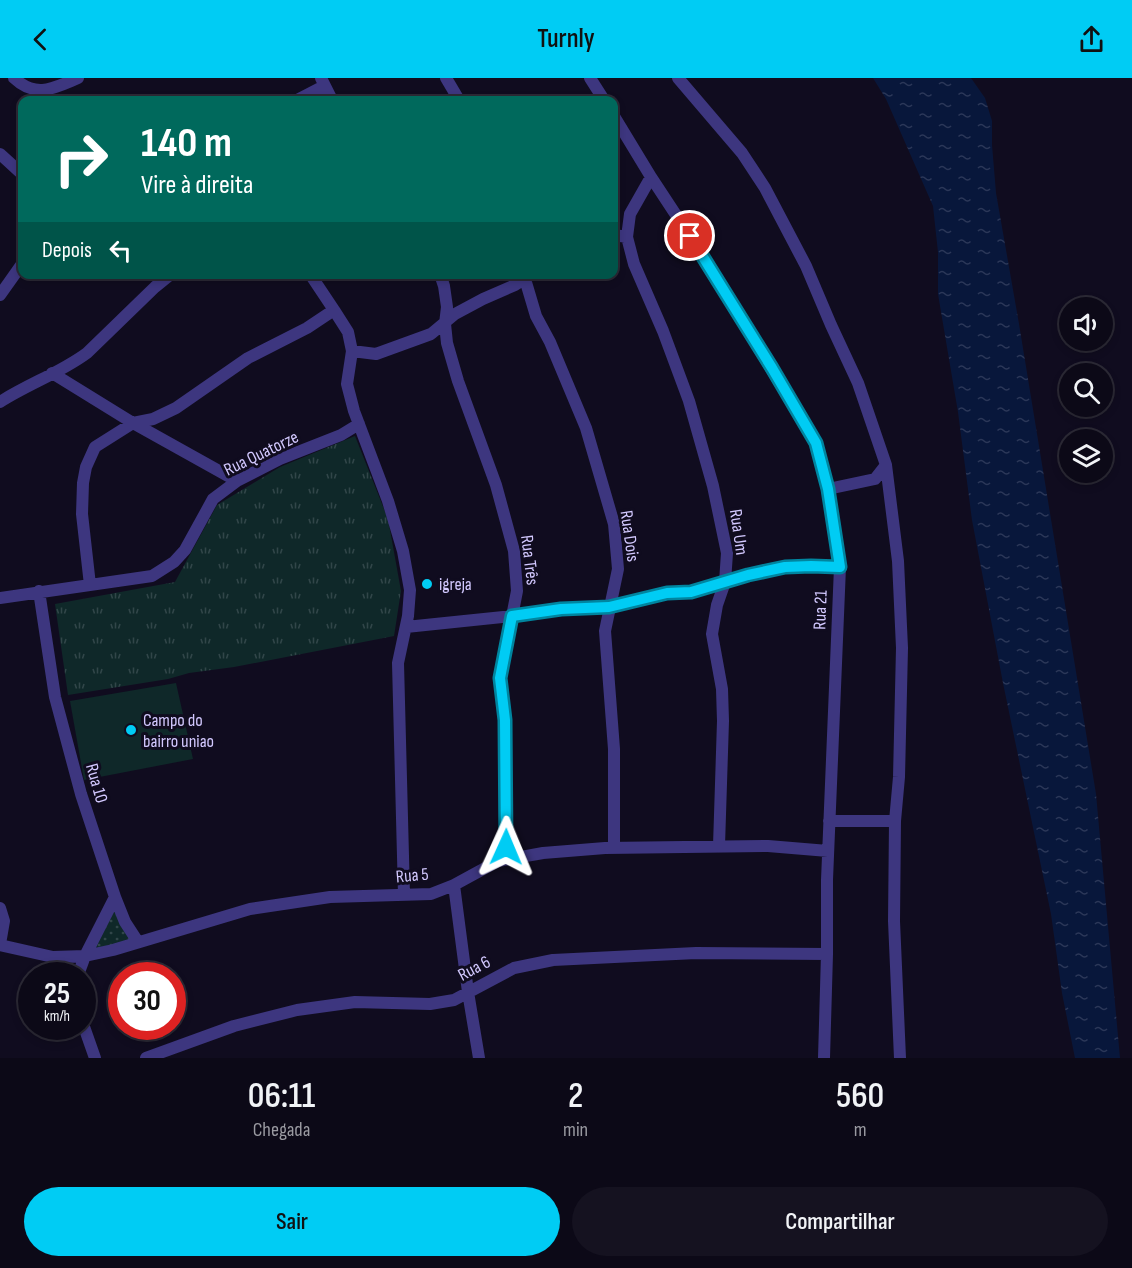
<!DOCTYPE html>
<html lang="pt">
<head>
<meta charset="utf-8">
<style>
	body { margin:0; font-family:"Sofia Sans Condensed",sans-serif; background:#151220; color:#f1f3f6; height:100vh; display:flex; flex-direction:column; font-size:22px; white-space:nowrap }
	* { box-sizing:border-box; margin:0 }
	p { font-size:20px; color:#9a9aa1 }
	.icon { flex:none; width:33px; height:33px; fill:none; stroke:currentColor; stroke-width:2; stroke-linecap:round; stroke-linejoin:round }
	.map { position:relative; height:980px; overflow:hidden }
	.sheet { display:flex; flex-direction:column; background:#0c0917; flex:1 }
	.sheet>* { flex:none }
	.hud { position:absolute; left:18px; top:18px; width:600px; height:183px; border-radius:12px; box-shadow:0 3px 9px #0003,0 0 0 2px #2c2a36; background:#00695c; color:#fff; overflow:hidden }
	.tools { position:absolute; left:1059px; top:219px; display:grid; gap:12px }
	.tools a { display:grid; place-items:center; width:54px; height:54px; border-radius:50%; background:#0c0917; box-shadow:0 3px 9px #0003,0 0 0 2px #2c2a36; font-size:30px }
	.speed { position:absolute; left:18px; top:884px; display:flex; gap:12px; font-size:30px; font-weight:700; text-align:center }
	.speed>* { display:grid; place-content:center; width:78px; height:78px; border-radius:50%; background:#0c0917; box-shadow:0 3px 9px #0003,0 0 0 2px #2c2a36; line-height:1 }
	.speed small { font-size:15px; font-weight:400 }
	.speed .limit { border:9px solid #d22; background:#fff; color:#111 }
	.pin { position:absolute; display:grid; place-items:center; width:51px; height:51px; color:#fff; margin:-26px; border:3px solid #fff; border-radius:50%; box-shadow:0 2px 6px #0007 }
	.me { position:absolute; width:66px; margin:-33px; rotate:1deg; stroke-linejoin:round; filter:drop-shadow(0 0 4px #0008) }
	.turn { display:flex; align-items:center; gap:21px; height:126px; padding:0 24px; font-size:27px }
	.turn .icon { width:78px; height:78px; stroke-width:2.5 }
	.turn b { display:block; font-size:42px; line-height:51px }
	.then { display:flex; align-items:center; height:57px; padding:0 24px; background:#0003; gap:12px; font-size:22px }
	.eta { display:flex; justify-content:space-evenly; align-items:center; height:102px; text-align:center }
	.eta b { font-size:36px; font-weight:600; line-height:42px }
	.action { display:flex; gap:12px; margin-top:auto; padding:12px 24px }
	.action a { flex:1; height:69px; border-radius:36px; background:#00ccf4; color:#111; font-size:24px; font-weight:600; line-height:69px; text-align:center }
	.action a+a { background:#151220; color:#f1f3f6 }
	header { display:flex; justify-content:space-between; align-items:center; height:78px; padding:0 24px; background:#00ccf4; color:#111; font-size:27px; font-weight:600 }
	.map>svg:first-child { display:block }
	.grass { fill:url(#grass-dots) }
	.park { fill:url(#park-tufts) }
	.pitch { fill:#0f2829 }
	.water { fill:url(#water-ripples) }
	.lines { fill:none; stroke-linecap:round; stroke-linejoin:round }
	.minor { stroke:#3d367f; stroke-width:12 }
	.route-casing { stroke:#00859f; stroke-width:15 }
	.route { stroke:#00ccf4; stroke-width:10 }
	.poi-dot { fill:#00ccf4; stroke:#100c1f; stroke-width:2 }
	.labels { text-anchor:middle; stroke-width:6; stroke-linejoin:round; paint-order:stroke }
	.street-label { font-size:18px; fill:#d3c9ff; stroke:#100c1f }
	.poi-label { font-size:18px; fill:#d3c9ff; stroke:#100c1f; text-anchor:start }
</style>
</head>
<body>
<header><svg class="icon" aria-label="back" viewBox="0 0 24 24"><path d="M15 5l-7 7 7 7"/></svg>Turnly<svg class="icon" aria-label="share" viewBox="0 0 24 24"><path d="M12 15V3M7 8l5-5 5 5M5 13v7h14v-7"/></svg></header>
<div class="map">
<svg width="1132" height="980" viewBox="0 0 1132 980">
	<defs>
		<pattern id="grass-dots" width="8" height="8" patternUnits="userSpaceOnUse" patternTransform="scale(1.5)"><rect width="8" height="8" fill="#0f2829"/><path d="M2 2h.1M6 6h.1" fill="none" stroke="#314649" stroke-width="1.8" stroke-linecap="round"/></pattern>
		<pattern id="park-tufts" width="24" height="20" patternUnits="userSpaceOnUse" patternTransform="scale(1.5)"><rect width="24" height="20" fill="#0f2829"/><path d="M3 7l-1-3M5 7V3M7 7l1-3M15 17l-1-3M17 17v-4M19 17l1-3" fill="none" stroke="#314649"/></pattern>
		<pattern id="water-ripples" width="26" height="14" patternUnits="userSpaceOnUse" patternTransform="scale(1.5)"><rect width="26" height="14" fill="#08173b"/><path d="M2 4q2-2 4 0t4 0M15 11q2-2 4 0t4 0" fill="none" stroke="#2b3758"/></pattern>
	</defs>
	<rect width="100%" height="100%" fill="#100c1f"/>
	<path class="grass" d="M114,826L135,863L90,874Z"/>
	<path class="park" d="M355,358L388,441L401,513L394,558L234,589L189,595L168,601L68,617L55,526L175,504L217,427L280,389Z"/>
	<path class="pitch" d="M176,605L193,681L84,702L70,623Z"/>
	<path class="water" d="M873,0H971L985,20L992,43V67L996,115L1019,246L1096,716L1120,980H1075L1062,915L1051,836L1003,605L972,442L958,334L938,216V174L933,128L886,21Z"/>
	<g class="lines">
		<path class="minor" d="M14,0C36,21 54,10 78,0
			M321,0L332,22
			M446,0L459,22
			M590,0L604,22
			M678,0L742,75L765,110L806,188L831,247L858,305L886,387L898,483L902,570L899,699L895,743L894,843L900,980
			M297,22L324,8
			M614,38L651,99L630,136L627,159L614,157
			M0,76L22,96
			M651,99L703,178L816,365L828,411L840,489L827,802V876L824,980
			M627,159L634,186L663,253L689,323L713,408L727,475L725,504L717,527L712,556L722,611L723,643L719,768
			M440,196L444,208L447,229L445,246L447,265L458,303L496,407L514,473L517,513L500,600L505,642V781
			M525,201L536,238L550,264L586,350L614,446L618,491L605,553L614,671V769
			M0,217L22,186
			M334,232L348,254L352,273
			M52,295L133,345L237,403
			M0,324C28,306 60,295 87,275L155,209L171,196
			M828,411L875,401L886,387
			M90,507L82,436L83,405L86,389L95,369L133,345L153,341L176,330L248,280L307,250L334,232L310,196
			M39,513L55,619L81,716L115,819L85,878L78,897
			M0,520L152,498L174,484L185,472L213,421L237,403L280,381L341,357L359,346
			M406,549L512,538L561,531L609,529L667,515L691,514L748,497L785,489L811,488L840,489
			M829,743H895
			M454,807L468,914L479,980
			M404,817L398,585L408,538L410,512L403,473L388,423L354,333L347,306L352,273L376,276L431,256L455,236L483,221L515,207L532,196
			M115,819L125,844L138,864
			M0,830L4,843L0,866
			M0,867L53,879L85,878L113,872L250,831L330,819L431,816L454,807L498,783L543,775L605,770L768,768L828,773
			M82,943L95,980
			M146,980L234,948L297,932L355,924L430,926L454,922L514,890L553,882L696,875L827,876"/>
	</g>
	<g class="lines">
		<g class="route-casing">
			<path id="route" d="M506,769L505,642L500,600L512,538L561,531L609,529L667,515L691,514L748,497L785,489L811,488L840,489L828,411L816,365L772,290L690,158"/>
		</g>
		<use href="#route" class="route"/>
	</g>
	<g class="poi-dot">
		<circle cx="427" cy="506" r="6"/>
		<circle cx="131" cy="652" r="6"/>
	</g>
	<g class="labels">
		<g class="street-label">
			<text transform="translate(261 375) rotate(-26)" y="6">Rua Quatorze</text>
			<text transform="translate(739 454) rotate(82)" y="6">Rua Um</text>
			<text transform="translate(630 458) rotate(82)" y="6">Rua Dois</text>
			<text transform="translate(530 482) rotate(83)" y="6">Rua Três</text>
			<text transform="translate(820 532) rotate(-88)" y="6">Rua 21</text>
			<text transform="translate(97 705) rotate(74)" y="6">Rua 10</text>
			<text transform="translate(412 797) rotate(-5)" y="6">Rua 5</text>
			<text transform="translate(474 890) rotate(-28)" y="6">Rua 6</text>
		</g>
		<g class="poi-label">
			<text x="439" y="512">igreja</text>
			<text x="143" y="648">Campo do<tspan x="143" dy="21">bairro uniao</tspan></text>
		</g>
	</g>
</svg>
<div class="tools">
<a><svg class="icon" aria-label="sound" viewBox="0 0 24 24"><path d="M4 9h4l5-4v14l-5-4H4zM17 9q2 3 0 6"/></svg></a>
<a><svg class="icon" aria-label="search" viewBox="0 0 24 24"><circle cx="10" cy="10" r="6"/><path d="M15 15l6 6"/></svg></a>
<a><svg class="icon" aria-label="layers" viewBox="0 0 24 24"><path d="M12 4l9 5-9 5-9-5zM3 14l9 5 9-5"/></svg></a>
</div>
<div class="speed"><div>25<small>km/h</small></div><div class="limit">30</div></div>
<div class="pin" style="left:690px;top:158px;background:#d93025"><svg class="icon" aria-label="arrive" viewBox="0 0 24 24"><path d="M6 21V4h12l-3 4 3 4H6"/></svg></div>
<svg class="me" style="left:506px;top:769px" viewBox="-20 -20 40 40"><path d="M0-17L14 15 0 8-14 15z" fill="#00ccf4" stroke="#fff" stroke-width="4"/></svg>
<div class="hud">
<div class="turn"><svg class="icon" aria-label="right" viewBox="0 0 24 24"><path d="M7 20v-9h11M14 6l5 5-5 5"/></svg><div><b>140 m</b>Vire à direita</div></div>
<div class="then">Depois<svg class="icon" aria-label="left" viewBox="0 0 24 24"><path d="M17 20v-9H6M10 6l-5 5 5 5"/></svg></div>
</div>
</div>
<section class="sheet">
<div class="eta">
<div><b>06:11</b><p>Chegada</p></div>
<div><b>2</b><p>min</p></div>
<div><b>560</b><p>m</p></div>
</div>
<div class="action"><a>Sair</a><a>Compartilhar</a></div>
</section>
</body>
</html>
